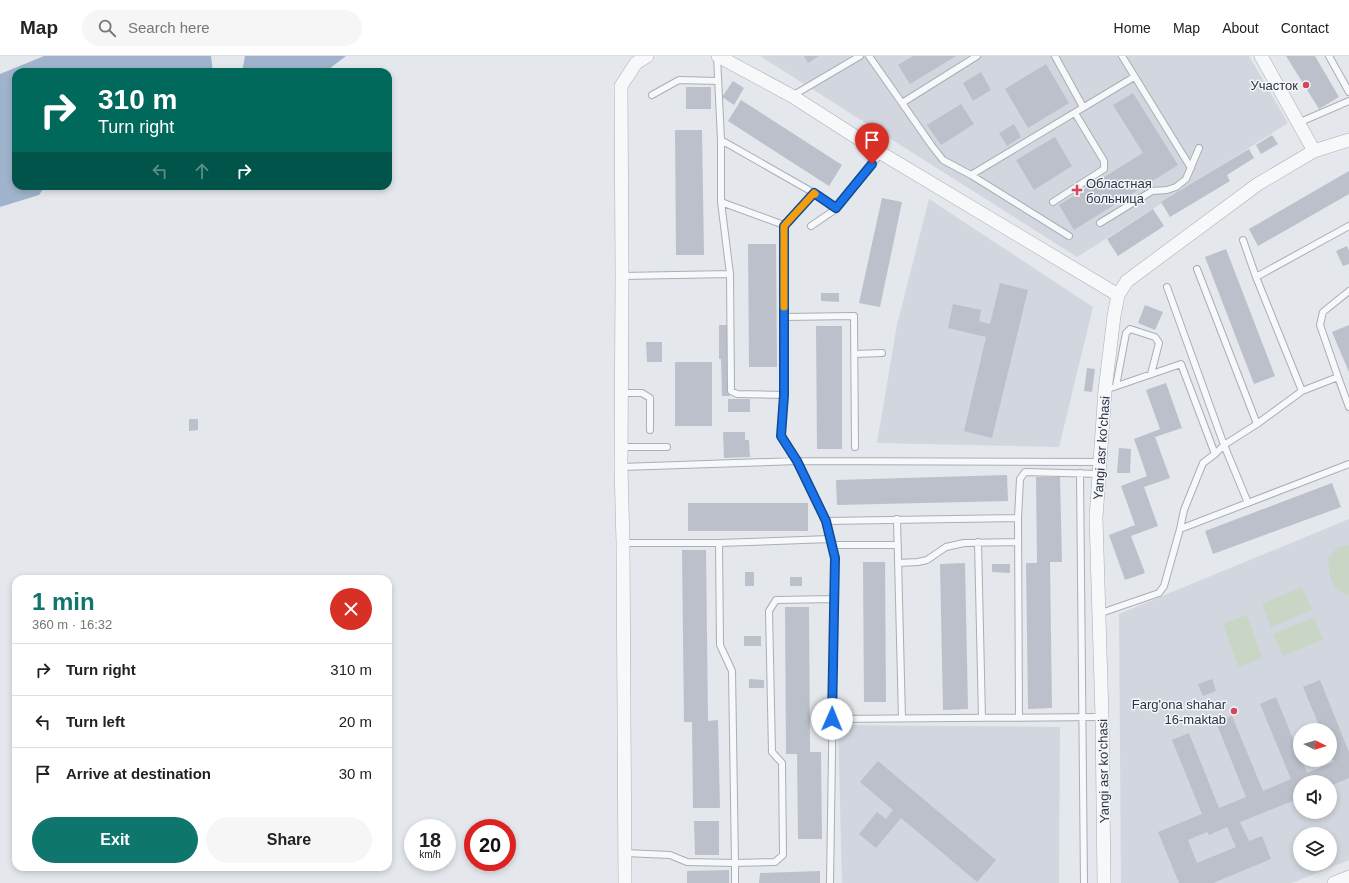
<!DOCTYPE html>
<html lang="en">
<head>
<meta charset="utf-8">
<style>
	body { margin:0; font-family:Helvetica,sans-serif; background:#f6f6f6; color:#222; height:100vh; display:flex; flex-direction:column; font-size:15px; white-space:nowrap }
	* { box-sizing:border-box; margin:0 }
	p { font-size:13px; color:#767676 }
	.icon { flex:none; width:22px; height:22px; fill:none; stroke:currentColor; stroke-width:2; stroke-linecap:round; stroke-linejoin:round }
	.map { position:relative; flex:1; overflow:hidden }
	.side { position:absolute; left:12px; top:519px; width:380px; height:296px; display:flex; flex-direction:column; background:#fff; border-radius:12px; box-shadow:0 2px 6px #0003 }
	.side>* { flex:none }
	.top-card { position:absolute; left:12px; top:12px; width:380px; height:122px; border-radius:12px; box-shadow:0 2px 6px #0003; background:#00695c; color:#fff; overflow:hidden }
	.needle { width:26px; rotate:95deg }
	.fabs { position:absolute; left:1293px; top:667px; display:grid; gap:8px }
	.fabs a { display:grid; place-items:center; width:44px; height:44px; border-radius:50%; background:#fff; box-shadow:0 2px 6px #0003; font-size:20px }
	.speed { position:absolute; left:404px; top:763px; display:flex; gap:8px; font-size:20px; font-weight:700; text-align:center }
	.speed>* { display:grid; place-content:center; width:52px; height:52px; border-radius:50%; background:#fff; box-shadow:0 2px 6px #0003; line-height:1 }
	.speed small { font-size:10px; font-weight:400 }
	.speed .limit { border:6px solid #d22; background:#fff; color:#111 }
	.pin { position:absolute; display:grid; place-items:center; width:34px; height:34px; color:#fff; margin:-41px -17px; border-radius:50% 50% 50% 0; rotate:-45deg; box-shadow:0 0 4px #0007 }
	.pin .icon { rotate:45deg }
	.me { position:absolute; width:44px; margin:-22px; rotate:1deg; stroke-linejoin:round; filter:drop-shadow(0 0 3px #0008) }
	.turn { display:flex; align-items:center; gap:14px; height:84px; padding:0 20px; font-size:18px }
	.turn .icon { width:52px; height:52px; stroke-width:2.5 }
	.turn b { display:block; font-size:28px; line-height:34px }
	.lanes { display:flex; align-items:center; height:38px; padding:0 20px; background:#0003; justify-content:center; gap:20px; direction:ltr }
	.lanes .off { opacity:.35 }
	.round { display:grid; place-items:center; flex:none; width:42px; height:42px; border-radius:21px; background:#f6f6f6 }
	.overview { display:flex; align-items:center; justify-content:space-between; height:68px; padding:0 20px }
	h1 { font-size:24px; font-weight:600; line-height:30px; color:#0f766e }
	.cta { display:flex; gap:8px; margin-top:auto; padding:8px 20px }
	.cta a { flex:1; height:46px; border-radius:24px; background:#0f766e; color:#fff; font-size:16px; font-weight:600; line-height:46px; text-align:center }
	.cta a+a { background:#f6f6f6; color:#222 }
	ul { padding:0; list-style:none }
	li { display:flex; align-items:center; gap:12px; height:52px; padding:0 20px; border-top:1px solid #e0e0e0 }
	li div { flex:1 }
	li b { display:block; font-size:15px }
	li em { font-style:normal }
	header { display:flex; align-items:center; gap:24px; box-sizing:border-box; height:56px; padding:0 20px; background:#fff; border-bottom:1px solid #e0e0e0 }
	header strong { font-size:19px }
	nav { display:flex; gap:22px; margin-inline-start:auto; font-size:14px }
	.search { width:280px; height:36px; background:#f6f6f6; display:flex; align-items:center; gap:10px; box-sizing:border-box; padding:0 14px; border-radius:22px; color:#767676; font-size:15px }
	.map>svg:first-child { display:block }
	.built { fill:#d2d6de; fill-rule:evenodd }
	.green { fill:#c9d6c5 }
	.water { fill:#9fb4cc }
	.building { fill:#bbc0ca; fill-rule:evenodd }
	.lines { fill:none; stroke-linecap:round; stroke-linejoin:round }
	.service-casing { stroke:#a9aeb7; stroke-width:8 }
	.minor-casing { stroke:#a9aeb7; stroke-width:14 }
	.service { stroke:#f7f8fa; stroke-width:6 }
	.minor { stroke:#f7f8fa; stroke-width:13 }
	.route-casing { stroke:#114b97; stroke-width:10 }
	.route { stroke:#1a73e8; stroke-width:7 }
	.slow { stroke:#f59e0b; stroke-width:7 }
	.poi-dot { fill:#d1495b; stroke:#f4f6f9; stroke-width:1.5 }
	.labels { text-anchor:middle; stroke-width:3; stroke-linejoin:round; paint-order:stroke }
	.poi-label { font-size:13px; fill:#2b3445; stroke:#f4f6f9; text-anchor:end }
	.street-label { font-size:13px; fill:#2b3445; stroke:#f4f6f9 }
</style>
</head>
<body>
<header>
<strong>Map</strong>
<div class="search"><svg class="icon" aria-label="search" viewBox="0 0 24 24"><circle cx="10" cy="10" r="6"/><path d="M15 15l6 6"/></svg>Search here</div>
<nav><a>Home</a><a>Map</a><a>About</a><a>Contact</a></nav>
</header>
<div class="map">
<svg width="1349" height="827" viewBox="0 0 1349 827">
	<rect width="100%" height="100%" fill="#e4e7ec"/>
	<path class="built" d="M760,0H1249L1288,67L1077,201Z
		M929,143L1093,251L1059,391L877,387L897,269Z
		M1349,463V804L1292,827H1121L1119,558ZM1300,674H1330V704H1300ZM1300,726H1330V756H1300ZM1300,778H1330V808H1300Z
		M838,669L1060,671L1059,827H842Z"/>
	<path class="green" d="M1349,489V539C1329,534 1330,519 1328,502L1337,492Z
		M1302,531L1312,554L1271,571L1262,548Z
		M1247,559L1262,602L1238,611L1223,568Z
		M1314,561L1323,583L1283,600L1273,578Z"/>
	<path class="water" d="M44,0H211L213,16H16V130H45L39,139L0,151V18Z
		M245,0H346L325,16H242Z"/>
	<path class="building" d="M804,0H819L808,7Z
		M913,0H956L910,28L898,9Z
		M1286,0H1315L1339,41L1319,53Z
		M1046,8L1069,47L1028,72L1005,33Z
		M981,16L991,34L973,45L963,27Z
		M733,25L744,32L734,49L722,41Z
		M686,31H711V53H686Z
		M1133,37L1178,109L1074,174L1059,149L1143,97L1113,49Z
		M741,44L842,109L829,130L728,65Z
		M961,48L974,68L941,89L927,69Z
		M1014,68L1021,81L1007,90L999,77Z
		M675,74H702L704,199H676Z
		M1272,79L1278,88L1261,98L1256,89Z
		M1055,81L1072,110L1034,134L1016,104Z
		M1249,93L1254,102L1227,119L1230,125L1170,161L1161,146Z
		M1349,115V138L1258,190L1249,173Z
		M882,142L902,146L880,251L859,247Z
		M1153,153L1164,170L1118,200L1107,183Z
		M748,188H776L777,311H749Z
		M1347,190L1349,195V208L1343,210L1336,195Z
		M1226,193L1275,320L1254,328L1205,201Z
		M1000,227L1028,234L992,382L964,375L986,281L948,272L953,248L981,254L979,265L990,268Z
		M821,237H839V246L821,245Z
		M1145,249L1163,256L1155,274L1138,267Z
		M719,269H729L730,340H722L721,303H719Z
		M1349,269V316L1332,276Z
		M816,270H842V393H817Z
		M646,286H662V306H647Z
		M675,306H712V370H675Z
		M1087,312L1095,313L1092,336L1084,335Z
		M1166,327L1182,372L1155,381L1170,422L1144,431L1158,470L1131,480L1145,517L1125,524L1109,479L1135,469L1121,430L1147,420L1134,383L1160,373L1146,334Z
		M728,343H750V356H728Z
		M189,363H198V374L189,375Z
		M723,376H745V384H749L750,401L724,402Z
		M1119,392L1131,393L1130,417H1117Z
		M1007,419L1008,445L837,449L836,424Z
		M1036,421H1060L1062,506H1050L1052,652L1028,653L1026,507H1037Z
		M1332,427L1341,451L1213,498L1205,475Z
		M688,447H808V475H688Z
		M682,494H706L708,665L718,664L720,752H693L692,666H684Z
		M863,506H885L886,646H864Z
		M965,507L968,653L943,654L940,508Z
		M992,508H1010V517L992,516Z
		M745,516H754V530H745Z
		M790,521H802V530H790Z
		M785,551H809L810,696H821L822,783H798L797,698H786Z
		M744,580H761V590H744Z
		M749,623L764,624V632H749Z
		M1212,623L1216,635L1203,640L1198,628Z
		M1320,624L1349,696V722L1330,730V726H1300V742L1240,766L1249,785L1262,780L1271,803L1213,827H1179L1158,776L1202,758L1172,684L1189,677L1219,752L1246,741L1216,666L1232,660L1263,735L1291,723L1260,648L1276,641L1300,700V704H1302L1307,717L1334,706L1330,696V674H1321L1303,631ZM1227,771L1236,791L1197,807L1188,784L1207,776L1209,779Z
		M878,705L996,804L977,826L901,762L876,792L859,778L877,756L886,763L893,754L860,726Z
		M694,765H719V799H695Z
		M729,814V827H687V815Z
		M820,815V827H759L760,817Z"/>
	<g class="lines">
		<g class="service-casing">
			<path id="service" d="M717,0L721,84
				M869,0L902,47L977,0
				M1055,0L1083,51
				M1122,0L1191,112
				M1329,0L1349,36
				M652,39L679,24L718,25
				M792,40L860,0
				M902,47L932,90L943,104L971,119L1069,180
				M1298,67L1349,45
				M971,119L1134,21
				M721,146L730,218L731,335L737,338L784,339
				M1053,146L1104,113V105L1075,57
				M1100,167L1152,135L1167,134L1176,131L1186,123L1199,92
				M784,169L721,146V84L814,137
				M811,170L836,153
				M1243,184L1256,221
				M1197,213L1257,368
				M622,220L730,218
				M1167,231L1224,389L1248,447
				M784,261L854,260L855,391
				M855,298L882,297
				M1338,321L1349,351
				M1116,330L1126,277L1130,273L1155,281L1159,287L1151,318
				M1105,334L1181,308L1215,398
				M1302,335L1256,221L1349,170
				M621,337H642L650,342V374
				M621,391H667
				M621,411L797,405L1100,406
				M1080,417L1084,827
				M1018,462L1020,423L1025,416L1099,418
				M897,463L902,663
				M826,465L1018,462L1019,662
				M1180,473L1349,408
				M830,483L719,487L720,589L732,615L735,807L775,806L783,799L782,707L772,696L769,555L776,544L834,543
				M978,486L982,662
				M623,487H719
				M832,489H898
				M898,507L918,506L927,504L946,491L964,487L1018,486
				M1098,558L1159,537L1164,530L1180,473L1184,454L1203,407L1215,398L1224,389L1257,368L1302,335L1338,321L1320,269L1323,256L1349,235
				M832,663L1102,661
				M625,797L670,799L687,806L735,807V827
				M830,827L835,502L826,465L797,405L781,380L784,339V169L814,137L836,153L881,97"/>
		</g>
		<g class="minor-casing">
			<path id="minor" d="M718,0L792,40L881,97L1118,239
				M1261,0L1314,95
				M625,827L623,487L621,411L622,220L621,30L636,7L647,0
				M1104,827L1102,661L1096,462L1105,334L1114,260L1118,239L1127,225L1258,128L1314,95L1349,84
				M1334,827L1349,821"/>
		</g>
		<use href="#service" class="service"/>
		<use href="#minor" class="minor"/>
	</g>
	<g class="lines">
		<g class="route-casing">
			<path id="route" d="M832,663L835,502L826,465L797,405L781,380L784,339V170L814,137L836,152L872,108"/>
		</g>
		<use href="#route" class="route"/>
		<path class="slow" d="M784,251V170L814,137L815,138"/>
	</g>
	<g class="poi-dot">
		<circle cx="1306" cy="29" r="4"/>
		<path d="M1075 128h4v4h4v4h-4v4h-4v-4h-4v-4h4z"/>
		<circle cx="1234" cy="655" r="4"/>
	</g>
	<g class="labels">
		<g class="poi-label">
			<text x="1298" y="34">Участок</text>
			<text x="1086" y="132" text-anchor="start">Областная<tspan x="1086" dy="15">больница</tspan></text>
			<text x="1226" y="653">Farg'ona shahar<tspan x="1226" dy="15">16-maktab</tspan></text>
		</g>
		<g class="street-label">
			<text transform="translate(1101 392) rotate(-86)" y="5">Yangi asr ko'chasi</text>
			<text transform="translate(1103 715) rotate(-91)" y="5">Yangi asr ko'chasi</text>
		</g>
	</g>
</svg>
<div class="fabs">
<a><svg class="needle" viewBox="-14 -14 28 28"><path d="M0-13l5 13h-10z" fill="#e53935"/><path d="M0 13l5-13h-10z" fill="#767676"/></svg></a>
<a><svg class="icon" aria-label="sound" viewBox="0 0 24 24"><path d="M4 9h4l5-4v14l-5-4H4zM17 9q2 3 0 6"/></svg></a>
<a><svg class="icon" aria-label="layers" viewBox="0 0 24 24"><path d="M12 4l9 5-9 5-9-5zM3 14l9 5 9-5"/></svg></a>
</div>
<div class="speed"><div>18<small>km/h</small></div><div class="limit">20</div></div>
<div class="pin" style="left:872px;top:108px;background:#d93025"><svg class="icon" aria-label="arrive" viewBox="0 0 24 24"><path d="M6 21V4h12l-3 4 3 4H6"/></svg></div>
<svg class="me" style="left:832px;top:663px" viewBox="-20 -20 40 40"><circle r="19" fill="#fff"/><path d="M0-13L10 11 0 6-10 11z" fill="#1a73e8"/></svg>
<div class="top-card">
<div class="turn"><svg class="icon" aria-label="right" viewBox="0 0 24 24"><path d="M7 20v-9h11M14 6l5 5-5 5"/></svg><div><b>310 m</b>Turn right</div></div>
<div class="lanes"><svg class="icon off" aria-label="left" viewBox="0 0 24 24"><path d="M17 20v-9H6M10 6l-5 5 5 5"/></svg><svg class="icon off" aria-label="ahead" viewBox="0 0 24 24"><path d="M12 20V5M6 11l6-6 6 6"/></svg><svg class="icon" aria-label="right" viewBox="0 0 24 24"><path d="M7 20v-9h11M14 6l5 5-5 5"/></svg></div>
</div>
<section class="side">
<div class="overview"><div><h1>1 min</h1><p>360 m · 16:32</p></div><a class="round" style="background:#d93025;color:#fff"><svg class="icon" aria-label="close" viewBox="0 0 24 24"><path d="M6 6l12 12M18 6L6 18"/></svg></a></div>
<ul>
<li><svg class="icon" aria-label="right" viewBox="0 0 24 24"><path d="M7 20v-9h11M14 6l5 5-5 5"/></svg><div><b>Turn right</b></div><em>310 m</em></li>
<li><svg class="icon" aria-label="left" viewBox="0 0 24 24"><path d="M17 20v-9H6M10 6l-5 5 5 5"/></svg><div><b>Turn left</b></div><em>20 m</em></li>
<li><svg class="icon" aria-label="arrive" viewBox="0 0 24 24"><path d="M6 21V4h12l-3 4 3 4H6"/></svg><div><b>Arrive at destination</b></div><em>30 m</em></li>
</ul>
<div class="cta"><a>Exit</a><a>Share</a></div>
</section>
</div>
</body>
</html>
